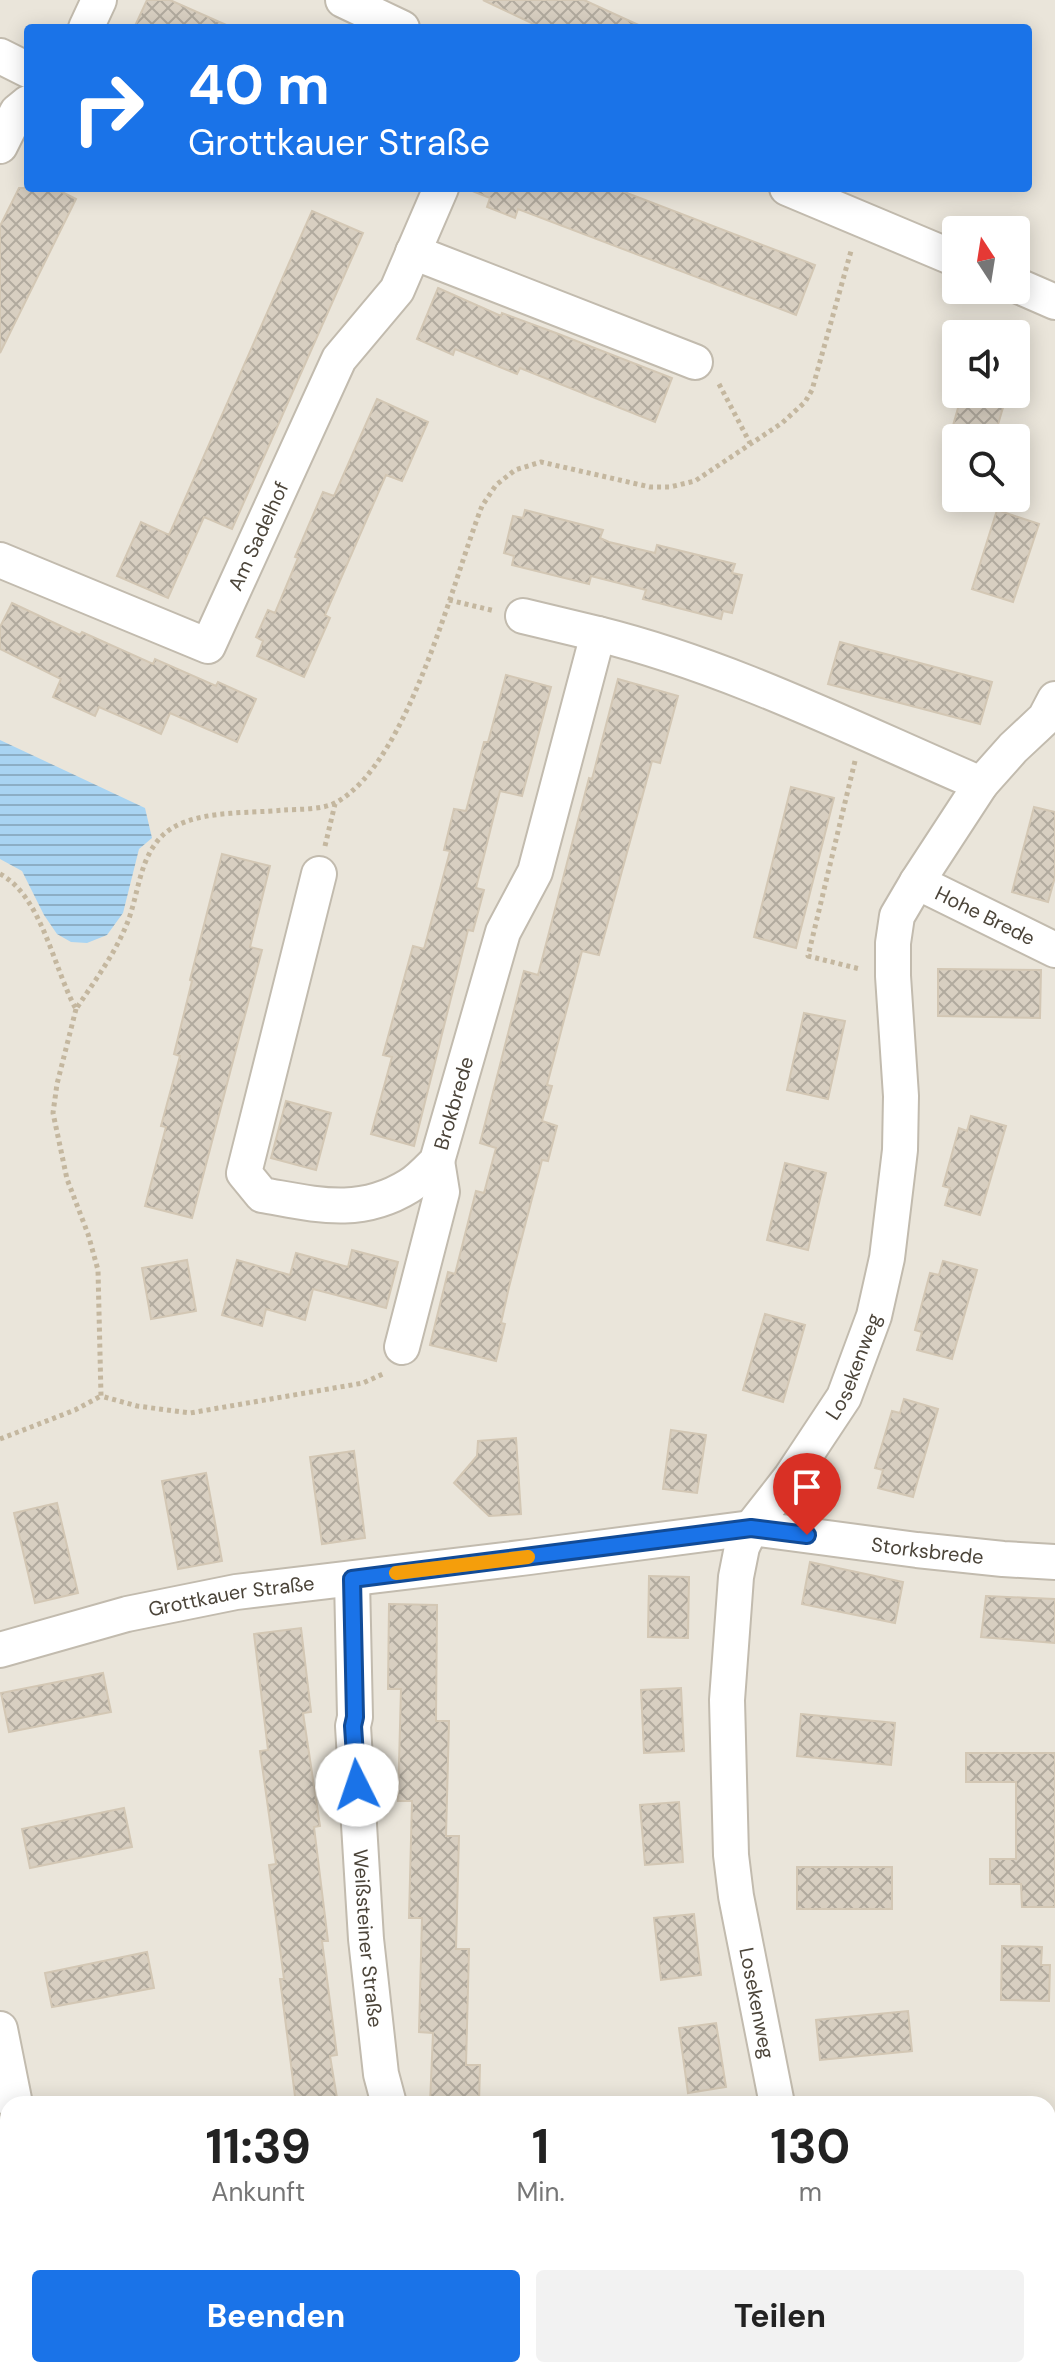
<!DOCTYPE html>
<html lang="de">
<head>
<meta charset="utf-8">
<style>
	body { margin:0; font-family:"DM Sans",sans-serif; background:#f2f2f2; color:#222; height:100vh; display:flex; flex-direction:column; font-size:30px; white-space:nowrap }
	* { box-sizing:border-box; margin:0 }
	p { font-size:26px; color:#767676 }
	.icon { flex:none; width:44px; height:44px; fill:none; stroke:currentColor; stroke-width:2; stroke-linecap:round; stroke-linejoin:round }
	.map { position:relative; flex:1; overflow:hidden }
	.details { position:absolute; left:0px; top:2096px; width:1056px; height:282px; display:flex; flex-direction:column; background:#fff; border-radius:24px 24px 0 0; box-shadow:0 4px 20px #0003 }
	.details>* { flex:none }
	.guide { position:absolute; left:24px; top:24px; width:1008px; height:168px; border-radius:8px; box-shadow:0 4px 20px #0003; background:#1a73e8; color:#fff; overflow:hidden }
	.needle { width:52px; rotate:348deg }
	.controls { position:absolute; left:942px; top:216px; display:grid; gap:16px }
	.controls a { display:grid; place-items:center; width:88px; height:88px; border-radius:8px; background:#fff; box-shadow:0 4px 20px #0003; font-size:40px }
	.pin { position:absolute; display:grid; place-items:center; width:68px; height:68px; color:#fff; margin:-82px -34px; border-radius:50% 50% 50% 0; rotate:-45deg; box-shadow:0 0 8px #0007 }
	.pin .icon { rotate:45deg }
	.me { position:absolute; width:88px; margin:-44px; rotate:356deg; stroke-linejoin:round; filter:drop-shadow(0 0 6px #0008) }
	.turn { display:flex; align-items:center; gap:28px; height:168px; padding:0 32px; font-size:36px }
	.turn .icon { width:104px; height:104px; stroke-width:2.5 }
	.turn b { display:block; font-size:56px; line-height:68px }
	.eta { display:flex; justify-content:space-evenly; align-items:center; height:136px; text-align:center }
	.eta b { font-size:48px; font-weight:700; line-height:56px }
	.cta { display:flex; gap:16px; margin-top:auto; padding:16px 32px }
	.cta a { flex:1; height:92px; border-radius:8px; background:#1a73e8; color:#fff; font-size:32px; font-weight:700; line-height:92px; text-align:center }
	.cta a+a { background:#f2f2f2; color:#222 }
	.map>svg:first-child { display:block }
	.residential { fill:#eae5da; fill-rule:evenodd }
	.water { fill:url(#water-rules) }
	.building { fill:url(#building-cross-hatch); stroke:#d3c7b4; stroke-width:2 }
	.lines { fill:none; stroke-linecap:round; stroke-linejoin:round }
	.minor-casing { stroke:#c2bbae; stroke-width:38 }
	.path { stroke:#c4b79f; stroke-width:5; stroke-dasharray:4 4; stroke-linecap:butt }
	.minor { stroke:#fff; stroke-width:34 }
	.route-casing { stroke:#114b97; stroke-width:20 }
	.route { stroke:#1a73e8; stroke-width:14 }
	.slow { stroke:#f59e0b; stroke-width:14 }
	.labels { text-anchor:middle; stroke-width:8; stroke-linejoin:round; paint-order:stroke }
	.street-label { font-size:20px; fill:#4b4439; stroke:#fff }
</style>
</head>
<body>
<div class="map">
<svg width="1055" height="2377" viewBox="0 0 1055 2377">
	<defs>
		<pattern id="water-rules" width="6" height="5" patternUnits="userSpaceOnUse" patternTransform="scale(2)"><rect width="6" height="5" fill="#a9d4f2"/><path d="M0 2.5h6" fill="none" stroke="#8caec5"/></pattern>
		<pattern id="building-cross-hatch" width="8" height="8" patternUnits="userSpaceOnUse" patternTransform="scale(2)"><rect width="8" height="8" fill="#d8cfc1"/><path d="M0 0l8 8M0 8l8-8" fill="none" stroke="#b1aa9e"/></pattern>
	</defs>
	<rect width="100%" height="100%" fill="#f6f3ec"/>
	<path class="residential" d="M0,0H1055V2377H0ZM28,28H1028V188H28ZM956,230H1016V290H956ZM956,334H1016V394H956ZM956,438H1016V498H956ZM8,2104H1048V2370H8Z"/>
	<path class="water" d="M0,740L145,808L152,838L139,849L123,913L107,935L87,943L71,942L57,934L44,915L22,871L0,859Z"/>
	<path class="building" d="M147,0H170L233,28H134Z
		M483,0H584L645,28H542Z
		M19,188H54L76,199L0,353V226Z
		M470,188H614L815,265L796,315L518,209L515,218L487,207L490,198L470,190Z
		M312,211L363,233L232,529L204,517L168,598L117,576L141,522L169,535Z
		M438,288L501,316L502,313L556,333L672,378L655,422L520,368L517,374L455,349L453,355L417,339Z
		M962,394H1007L994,438H983L952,429Z
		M377,399L428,422L402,481L386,475L325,615L330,618L304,677L257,656L263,641L256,637L268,610L275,613L298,558L295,557L323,492L334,496Z
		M525,510L603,530L600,538L609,542L655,553L657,545L735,564L732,573L742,575L732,613L723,611L721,619L643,599L646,590L591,576L589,584L512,565L514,556L504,553L513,516L523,518Z
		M997,510L1039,524L1013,602L972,589Z
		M12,603L80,635L82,632L153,664L155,659L216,686L218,682L256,699L237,742L170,713L161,734L99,707L95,716L53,697L61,679L0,649V627Z
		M840,642L992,682L980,724L828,684Z
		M506,675L551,687L522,796L500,791L476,888L484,890L473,931L468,930L414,1146L371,1134L392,1057L383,1055L413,946L424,949L450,851L444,850L454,809L466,811L484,742H488Z
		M618,679L678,696L660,763L652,761L599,955L582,951L547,1085L552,1086L542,1121L557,1126L548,1161L542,1160L509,1287L501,1323L505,1324L496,1361L430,1345L448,1272L455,1274L476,1191L484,1193L496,1148L480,1143L524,971L538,975L589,778L592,779Z
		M791,787L834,798L796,948L754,937Z
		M1034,807L1055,812V877L1048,902L1012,892Z
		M222,854L270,866L250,947L262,950L192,1218L145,1206L166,1127L161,1126L180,1056L174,1054L192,981L190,980Z
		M938,969L1041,970L1040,1018L938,1016Z
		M804,1013L845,1021L828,1099L787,1090Z
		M286,1101L331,1113L316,1170L271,1158Z
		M971,1116L1006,1126L980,1215L945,1205L950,1188L943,1186L959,1128L967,1131Z
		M785,1163L826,1173L808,1250L767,1240Z
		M352,1250L398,1262L386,1308L313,1289L305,1320L266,1309L262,1326L222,1315L237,1260L290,1275L296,1253L348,1267Z
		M187,1260L196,1311L151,1319L142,1268Z
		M943,1261L977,1270L952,1359L917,1350L922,1332L915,1330L930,1273L939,1275Z
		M765,1314L805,1325L783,1402L743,1390Z
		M904,1399L938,1409L913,1497L878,1488L883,1470L875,1468L892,1411L900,1413Z
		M671,1430L706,1435L697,1493L663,1489Z
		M516,1438L521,1514L489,1516L454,1483L477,1456L478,1441Z
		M354,1451L365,1538L322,1544L310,1457Z
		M206,1473L222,1561L178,1569L162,1481Z
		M57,1503L78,1593L35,1603L14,1513Z
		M810,1562L903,1582L895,1623L802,1604Z
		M649,1576L689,1577L688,1638L648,1637Z
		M986,1596L1055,1599V1643L981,1637Z
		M389,1604L437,1605L436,1721H449L446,1836H459L456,1949H469L466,2065H480L479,2104H430L433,2033L419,2032L422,1918H409L412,1801H398L401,1689H388Z
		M301,1628L311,1712L303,1713L320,1826L314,1827L328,1941H322L337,2055L330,2056L338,2104H296L280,1979H284L269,1865L276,1864L260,1751L268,1750L254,1634Z
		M103,1673L111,1712L9,1732L1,1693Z
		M681,1688L684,1751L644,1753L641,1690Z
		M801,1714L895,1723L891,1765L797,1756Z
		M966,1753H1055V1907H1022L1021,1884H990V1859H1016V1782H966Z
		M679,1802L683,1862L645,1865L640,1805Z
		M124,1808L132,1847L30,1868L22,1829Z
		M797,1867H892V1909H797Z
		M694,1914L701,1975L661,1980L654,1918Z
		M1002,1946L1042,1947L1041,1965H1050L1049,2001L1001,2000Z
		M147,1952L154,1988L52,2007L45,1973Z
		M908,2011L912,2051L820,2060L816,2020Z
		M716,2023L726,2087L688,2093L679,2028Z"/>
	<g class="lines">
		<g class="minor-casing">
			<g id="minor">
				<path d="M343,0L402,28"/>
				<path d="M86,28L99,0"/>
				<path d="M0,56L28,70"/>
				<path d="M0,146L17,112L28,103"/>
				<path d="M787,188L956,259"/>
				<path d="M413,252L695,362"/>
				<path d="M1016,285L1055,302"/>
				<path id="s1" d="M0,560L208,646L339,359L397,290L441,188"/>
				<path d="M523,616L598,634"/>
				<path id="s2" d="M319,874L244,1173L262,1195C315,1204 359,1217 409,1186C419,1180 428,1170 437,1161L503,932L535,872L598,634C731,667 855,730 981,784"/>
				<path id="s3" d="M917,882L1055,950"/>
				<path d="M402,1347L442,1192L437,1161"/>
				<path id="s4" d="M352,1579L355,1717L353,1726L366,1939L381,2074L389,2104"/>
				<path id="s5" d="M0,1650L127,1614L236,1592L529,1557L751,1528L917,1550L1003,1559L1055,1562"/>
				<path d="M0,2029L15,2104"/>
				<path id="s6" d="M777,2104L736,1896L731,1855L727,1700L736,1577L742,1547L751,1528L791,1477L844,1397L874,1316L887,1258L900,1150L901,1096L893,976V943L897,916L917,882L981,784L1013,748L1045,718L1055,699"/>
				<path d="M65,2370L66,2377"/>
				<path d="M826,2370L829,2377"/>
			</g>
		</g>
		<path class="path" d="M719,384L750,443
			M449,600L495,611
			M855,761L808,956L860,969
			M325,846L335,804
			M0,874C42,896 54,970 76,1009C94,982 114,955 126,926C139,896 138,860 162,836C189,809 247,814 284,810C300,809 323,810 337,802C409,761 452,583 482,506L496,485L515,470L541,462L650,487H670L695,481L782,423L805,402L812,390L851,251
			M76,1009L57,1084L53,1113L67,1179L88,1234L98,1270L101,1396L137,1406L190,1413L363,1383L385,1373
			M0,1439L75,1410L101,1396"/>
		<use href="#minor" class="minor"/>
	</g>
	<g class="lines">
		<g class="route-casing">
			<path id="route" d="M357,1785L353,1726L355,1717L352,1579L751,1528L807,1535"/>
		</g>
		<use href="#route" class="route"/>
		<path class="slow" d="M396,1573L528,1557"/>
	</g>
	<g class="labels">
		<g class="street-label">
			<text dy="7" stroke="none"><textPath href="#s1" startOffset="346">Am Sadelhof</textPath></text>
			<text dy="7" stroke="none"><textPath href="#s3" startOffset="76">Hohe Brede</textPath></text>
			<text dy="7" stroke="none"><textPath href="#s2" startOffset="586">Brokbrede</textPath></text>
			<text dy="7" stroke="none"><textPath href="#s6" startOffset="776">Losekenweg</textPath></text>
			<text dy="7" stroke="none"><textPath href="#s5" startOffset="940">Storksbrede</textPath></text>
			<text dy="7" stroke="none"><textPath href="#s5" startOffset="238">Grottkauer Straße</textPath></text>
			<text dy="7" stroke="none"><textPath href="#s4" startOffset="360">Weißsteiner Straße</textPath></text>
			<text transform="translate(757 2003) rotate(79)" y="7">Losekenweg</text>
		</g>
	</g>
</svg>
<div class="controls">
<a><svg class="needle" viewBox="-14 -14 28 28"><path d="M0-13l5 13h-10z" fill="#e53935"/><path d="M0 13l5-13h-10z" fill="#767676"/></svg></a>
<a><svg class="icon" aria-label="sound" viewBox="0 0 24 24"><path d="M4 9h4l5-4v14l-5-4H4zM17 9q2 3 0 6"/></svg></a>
<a><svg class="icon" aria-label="search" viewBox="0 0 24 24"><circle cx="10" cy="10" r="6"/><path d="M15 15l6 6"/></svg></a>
</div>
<div class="pin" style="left:807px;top:1535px;background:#d93025"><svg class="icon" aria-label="arrive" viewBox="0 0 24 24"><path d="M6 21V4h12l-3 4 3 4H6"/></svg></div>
<svg class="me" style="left:357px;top:1785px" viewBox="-20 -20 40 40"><circle r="19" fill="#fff"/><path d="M0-13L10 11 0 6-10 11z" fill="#1a73e8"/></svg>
<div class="guide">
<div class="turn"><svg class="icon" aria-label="right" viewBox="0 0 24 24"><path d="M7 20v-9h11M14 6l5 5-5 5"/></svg><div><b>40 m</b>Grottkauer Straße</div></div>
</div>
<section class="details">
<div class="eta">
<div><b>11:39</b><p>Ankunft</p></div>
<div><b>1</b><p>Min.</p></div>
<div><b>130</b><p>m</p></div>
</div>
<div class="cta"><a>Beenden</a><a>Teilen</a></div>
</section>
</div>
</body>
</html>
